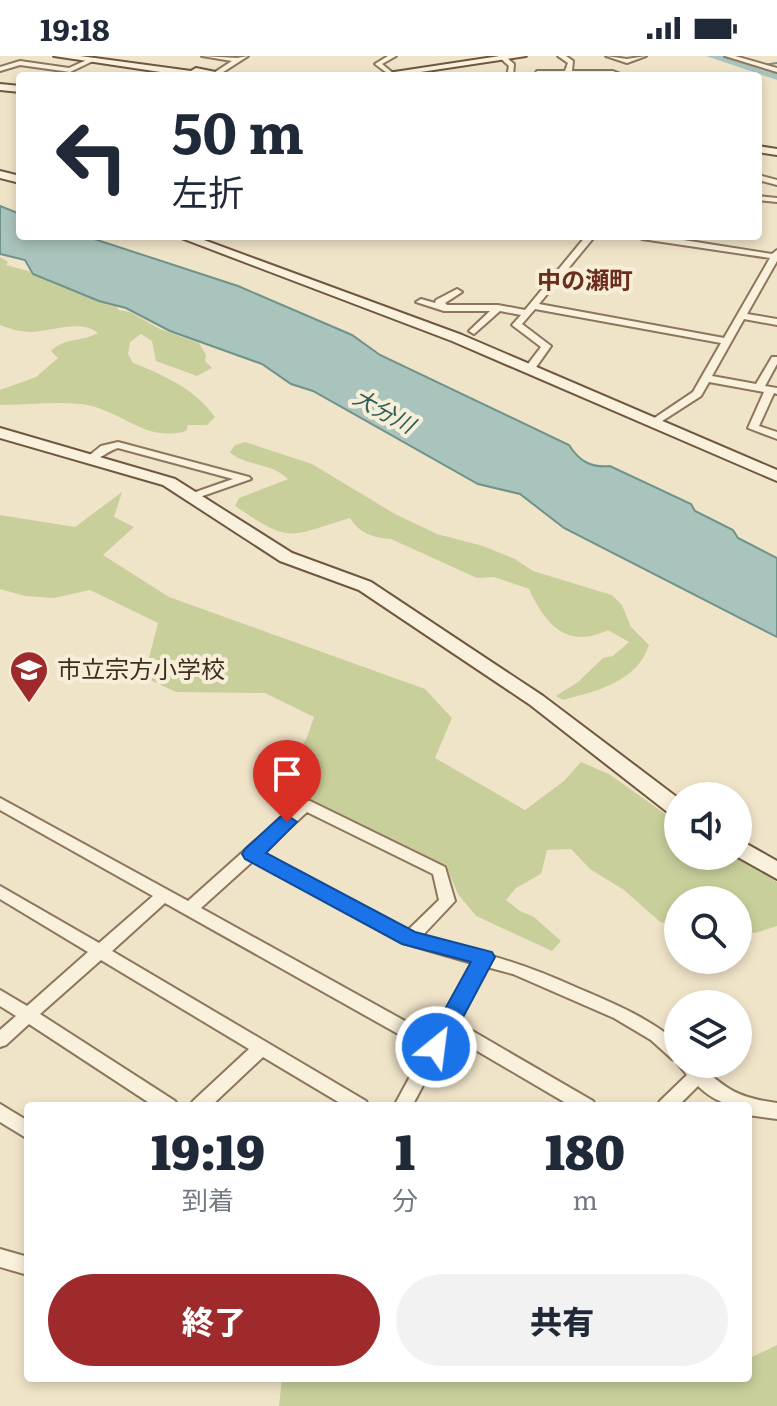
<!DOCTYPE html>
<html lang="ja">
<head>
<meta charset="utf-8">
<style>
	body { margin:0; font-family:Literata,"Noto Sans JP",serif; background:#f2f2f3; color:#1f2937; height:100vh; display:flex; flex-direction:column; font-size:30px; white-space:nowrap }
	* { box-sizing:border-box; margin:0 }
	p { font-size:26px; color:#747a83 }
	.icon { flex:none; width:44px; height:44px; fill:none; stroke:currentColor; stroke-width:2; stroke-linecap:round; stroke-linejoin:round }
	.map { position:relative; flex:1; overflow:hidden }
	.details { position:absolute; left:24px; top:1046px; width:728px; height:280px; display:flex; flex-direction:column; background:#fff; border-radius:8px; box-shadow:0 4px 12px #0003 }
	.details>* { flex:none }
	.top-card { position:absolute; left:16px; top:16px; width:746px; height:168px; border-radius:8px; box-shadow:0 4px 12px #0003; background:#fff; color:#1f2937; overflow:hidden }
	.buttons { position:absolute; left:664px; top:726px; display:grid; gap:16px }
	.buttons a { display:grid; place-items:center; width:88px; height:88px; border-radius:50%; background:#fff; box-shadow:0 4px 12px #0003; font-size:40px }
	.pin { position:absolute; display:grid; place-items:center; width:68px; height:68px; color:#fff; margin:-82px -34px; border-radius:50% 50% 50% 0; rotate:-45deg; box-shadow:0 0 8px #0007 }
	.pin .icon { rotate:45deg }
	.me { position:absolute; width:88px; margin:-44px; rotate:29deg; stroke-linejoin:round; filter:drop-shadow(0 0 6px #0008) }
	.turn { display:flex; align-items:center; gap:28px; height:168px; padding:0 24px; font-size:36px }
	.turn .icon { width:104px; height:104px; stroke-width:2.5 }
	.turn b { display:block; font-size:56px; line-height:68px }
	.eta { display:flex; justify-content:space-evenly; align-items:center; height:136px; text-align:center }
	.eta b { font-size:48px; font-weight:800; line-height:56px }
	.action { display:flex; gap:16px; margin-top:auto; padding:16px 24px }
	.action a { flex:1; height:92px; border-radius:48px; background:#9e2a2b; color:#fff; font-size:32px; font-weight:800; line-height:92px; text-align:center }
	.action a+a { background:#f2f2f3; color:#1f2937 }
	.status { display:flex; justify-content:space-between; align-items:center; height:56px; padding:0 40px; background:#fff; direction:ltr }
	.status svg { height:22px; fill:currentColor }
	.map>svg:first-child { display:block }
	.green { fill:#c9cf9b }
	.water { fill:#a9c4bc; stroke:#6f938a; stroke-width:2 }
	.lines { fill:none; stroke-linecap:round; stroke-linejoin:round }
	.stream { stroke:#6f938a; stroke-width:2 }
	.river { fill:#a9c4bc; fill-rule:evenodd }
	.street-casing { stroke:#8d765c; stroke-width:4 }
	.secondary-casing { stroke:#6f573f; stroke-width:4 }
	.street { fill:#faf1dc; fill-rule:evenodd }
	.secondary { fill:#faf1dc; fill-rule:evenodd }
	.route { fill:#1a73e8; stroke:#114b97; stroke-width:2 }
	.labels { text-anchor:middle; stroke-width:8; stroke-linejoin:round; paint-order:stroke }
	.far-water-label { font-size:22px; font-style:italic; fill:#2f5d5a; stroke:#f7eed8 }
	.far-quarter-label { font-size:24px; font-weight:bold; fill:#6b2e1e; stroke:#f7eed8 }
	.poi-label { font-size:24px; fill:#3d2e20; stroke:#f7eed8; text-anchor:start }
</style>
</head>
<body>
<div class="status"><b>19:18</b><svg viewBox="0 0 49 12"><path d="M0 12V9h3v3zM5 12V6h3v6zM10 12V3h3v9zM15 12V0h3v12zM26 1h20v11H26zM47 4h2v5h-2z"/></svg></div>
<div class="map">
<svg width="777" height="1350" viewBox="0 0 777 1350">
	<rect width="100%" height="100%" fill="#f0e4c8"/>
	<path class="green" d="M0,201L8,206L6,209L50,221L114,248L119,254L130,256L160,273L199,287L206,299L205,305L212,312L197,320L156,305L152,285L141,278L130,286L128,298L133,307C164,319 195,333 215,361L207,369H188L186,375C143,387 122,353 81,348C54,345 27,349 0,349V334L36,321L58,302L51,295C65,281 82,286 98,277C80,263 53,275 32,276C20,276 11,273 0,269Z
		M245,386L312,408L395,458L437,478L483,490L515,503L533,515L612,539L622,549L631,571L649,589C637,626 597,635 563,644L556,640L578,626L603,602L613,600L629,586L608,574C567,594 545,568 529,533L494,521L477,522L391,483C373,482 359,477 350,462C287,481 292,488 235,450L239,442L288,423C271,406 246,411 230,396L235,389Z
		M122,436L114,461L134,471L103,499L169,541L425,633L452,662L435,702L525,754L564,725L581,706L609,718L678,767V800H733L777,826V870L755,877L738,874V844H678V869L660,866L624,834L590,813L571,793L547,794L541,818L516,832L506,844L520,855L534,861L561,885L552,895L476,860L458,838L448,815L422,798L302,744L289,702L306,684L314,661L265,637L176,636L144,621L158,567L90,534L54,542L25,540L0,533V459L75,471Z
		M777,1289V1350H279L282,1322H748V1303Z"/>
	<path class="water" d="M0,150L20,158V180H85L238,230L352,279L380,299L569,389C579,405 591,412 610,410L691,448L695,455L733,474L738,482L777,502V581L564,472L520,438L478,428L313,335L291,328L262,308L170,275L126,252L99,245L33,218L25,204L0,198Z"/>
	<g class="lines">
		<path class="stream" d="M763,9L777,7
			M754,13L757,11"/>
		<path class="river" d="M706,0H725L777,16V24Z"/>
		<g class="street-casing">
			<path id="street" d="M202,0L237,2L248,0L217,20H209L232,5Z
				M388,0H396L382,8L393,17L391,20L375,8Z
				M498,0H505L514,8L513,20H507L509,10Z
				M558,0H566L573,5L572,15H613L626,20L535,18L537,15H565L568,7Z
				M606,0L627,3L646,0L627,7Z
				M725,0H735L777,12V16Z
				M91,2L93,5L70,16L20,9L0,15V11L20,5L69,12Z
				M758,119L777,124V129L758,124Z
				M758,140L777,142V146L758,144Z
				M586,180H595L539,248L724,282L770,202L642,183L638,180H658L772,198L777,194V205L747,258L777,263V269L744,263L712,320L756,328L772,301H777V308L765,330L777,332V338L774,337L759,370L777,376V383L748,372L764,336L709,326L701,340L659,367H651L650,365L693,336L721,287L535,253L522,268L551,290L534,314L530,315L525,312L541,291L512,269L521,259L500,255L474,278L469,275L490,255H444L416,246L421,243L435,247L436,244L457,233L462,236L445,247L447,249H498L525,254Z
				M118,386L249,421L251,423L194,443L188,440L190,438L233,423L118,392C107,395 98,406 87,404L86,402L101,390Z
				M0,742L188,845L300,745H310L445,811L455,845L422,880L479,896L490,897L491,900C522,908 551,920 580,933C615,948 649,962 678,987V1005L672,1003L651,984L614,962L513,918L487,911L457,966L593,1045L596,1050H571L450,979L412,1050H394L425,993L165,847L112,895L366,1045L369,1050H345L263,1001L211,1050H190L193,1045L249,993L101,904L40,958L175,1045L178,1050H154L29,968L6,989L0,991V974L16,960L0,950V934L27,950L88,896L0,843V830L99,887L153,840L0,754ZM307,756L433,818L439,844L407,875L262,797ZM253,805L403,887L472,907L432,980L201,852Z
				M678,1008H699C726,1034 739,1042 777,1047V1063L748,1059V1050C727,1050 714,1045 698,1030L678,1050H657L660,1045L687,1019Z
				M0,1048L28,1065V1083L0,1066Z
				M0,1193L28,1201V1219L0,1211Z"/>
		</g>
		<g class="secondary-casing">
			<path id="secondary" d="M54,0H80L191,15L196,12L235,20H187Z
				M500,0H526L394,20H368Z
				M0,28L20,30V36L0,34Z
				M758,90L777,93V99L758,96Z
				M0,115L20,120V127L0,122Z
				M176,180H193L462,279L777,414V425L452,285Z
				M0,372L175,423L292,497L371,526L543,640L678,742V760L670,758L529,648L359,534L280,505L163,429L0,382Z
				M738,783L777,805V823L736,800Z"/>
		</g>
		<use href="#street" class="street"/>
		<use href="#secondary" class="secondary"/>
	</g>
	<path class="route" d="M287,759L297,766L266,797L415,876L492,896L495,901L444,997L436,1000L428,997L424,991L471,906L402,888L245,803L242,798L245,793L280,761Z"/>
	<defs>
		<g id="school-pin" transform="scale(2)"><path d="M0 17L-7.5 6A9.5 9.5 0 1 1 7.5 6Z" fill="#9e2a2b" stroke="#f7eed8"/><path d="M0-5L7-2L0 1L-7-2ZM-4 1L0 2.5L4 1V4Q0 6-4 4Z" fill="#fff"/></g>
	</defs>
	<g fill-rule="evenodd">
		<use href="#school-pin" x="29" y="614"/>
	</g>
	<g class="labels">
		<g class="far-water-label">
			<text transform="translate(384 355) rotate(29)" y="8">大分川</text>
		</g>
		<g class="far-quarter-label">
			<text x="585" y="233">中の瀬町</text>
		</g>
		<g class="poi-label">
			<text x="57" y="622">市立宗方小学校</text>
		</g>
	</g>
</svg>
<div class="buttons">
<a><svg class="icon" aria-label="sound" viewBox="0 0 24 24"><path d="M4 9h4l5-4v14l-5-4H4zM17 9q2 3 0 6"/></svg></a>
<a><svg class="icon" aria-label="search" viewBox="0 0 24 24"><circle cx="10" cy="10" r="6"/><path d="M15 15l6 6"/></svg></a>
<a><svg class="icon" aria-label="layers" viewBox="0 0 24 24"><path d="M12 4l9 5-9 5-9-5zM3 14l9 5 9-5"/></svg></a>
</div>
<div class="pin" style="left:287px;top:766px;background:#d93025"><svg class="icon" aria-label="arrive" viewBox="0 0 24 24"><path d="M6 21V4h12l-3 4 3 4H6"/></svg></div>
<svg class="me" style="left:436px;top:991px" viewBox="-20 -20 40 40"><circle r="17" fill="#1a73e8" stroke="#fff" stroke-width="3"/><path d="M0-11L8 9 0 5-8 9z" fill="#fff"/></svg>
<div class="top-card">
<div class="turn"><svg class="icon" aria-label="left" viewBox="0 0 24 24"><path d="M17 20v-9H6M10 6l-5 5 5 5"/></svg><div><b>50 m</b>左折</div></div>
</div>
<section class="details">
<div class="eta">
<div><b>19:19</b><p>到着</p></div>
<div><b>1</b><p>分</p></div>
<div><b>180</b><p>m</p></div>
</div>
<div class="action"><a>終了</a><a>共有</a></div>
</section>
</div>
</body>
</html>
